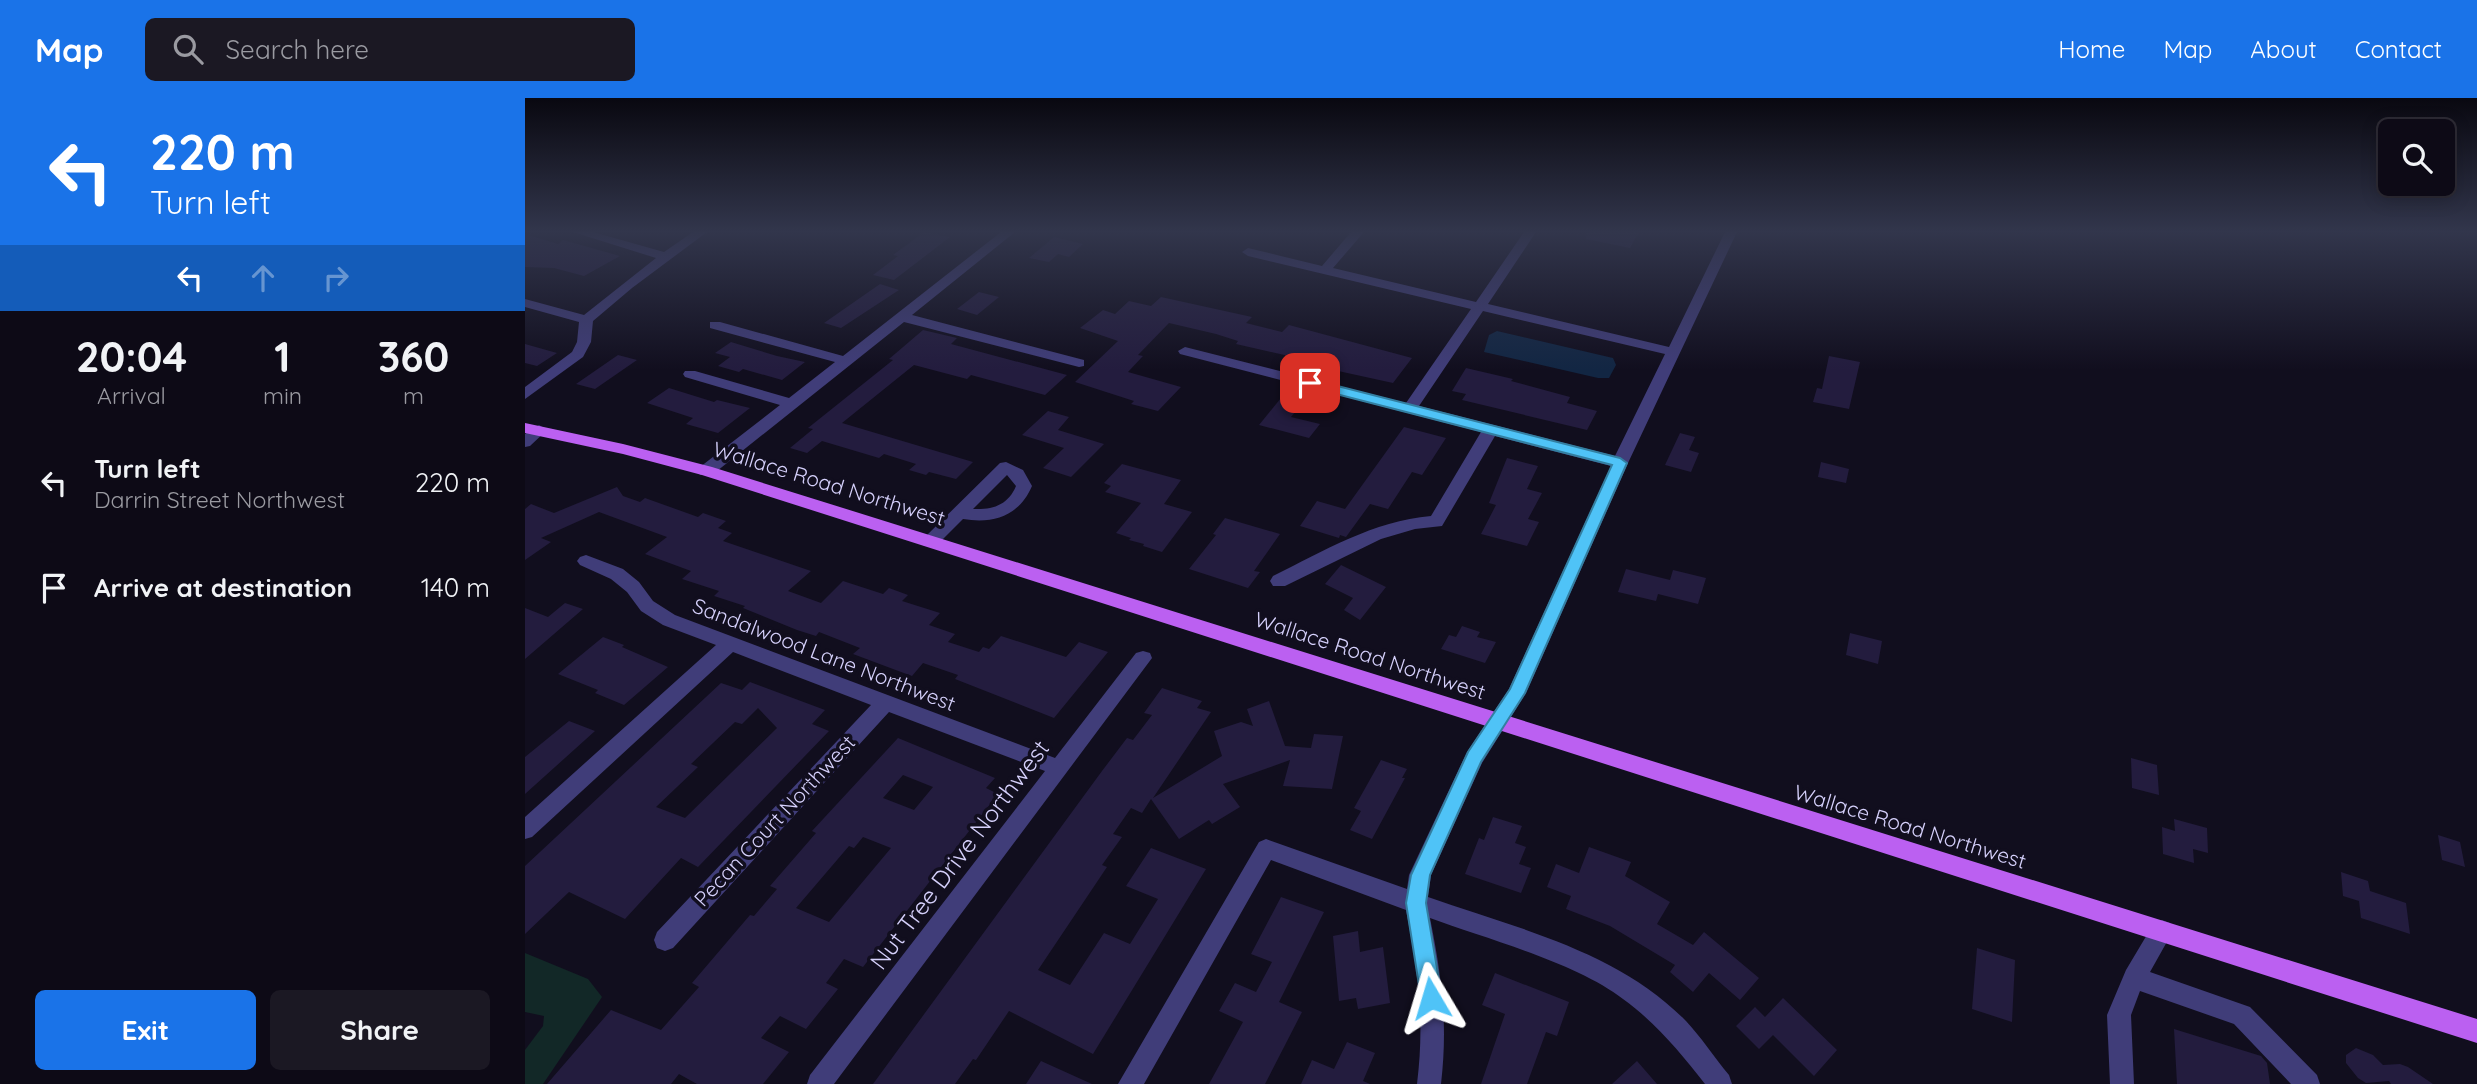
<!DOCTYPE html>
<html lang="en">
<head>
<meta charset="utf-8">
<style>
	body { margin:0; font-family:Quicksand,sans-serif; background:#1b1823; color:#f1f3f6; height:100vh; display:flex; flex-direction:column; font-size:26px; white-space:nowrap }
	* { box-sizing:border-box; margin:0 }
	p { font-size:23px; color:#9a9aa1 }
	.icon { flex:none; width:38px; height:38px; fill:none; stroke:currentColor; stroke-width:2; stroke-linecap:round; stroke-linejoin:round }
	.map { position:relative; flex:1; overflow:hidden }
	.details { display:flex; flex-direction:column; background:#0d0a16; width:525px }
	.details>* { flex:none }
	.guide { background:#1a73e8; color:#fff; overflow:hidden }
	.controls { position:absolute; left:1853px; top:21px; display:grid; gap:14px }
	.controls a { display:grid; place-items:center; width:77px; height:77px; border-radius:10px; background:#0d0a16; box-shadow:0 4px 18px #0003,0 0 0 2px #2d2b35; font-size:35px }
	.pin { position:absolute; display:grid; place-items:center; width:60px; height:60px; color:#fff; margin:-30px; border-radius:14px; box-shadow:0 4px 10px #0006 }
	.me { position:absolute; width:77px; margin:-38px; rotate:353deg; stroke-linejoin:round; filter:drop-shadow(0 0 5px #0008) }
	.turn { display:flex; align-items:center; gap:24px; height:147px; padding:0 35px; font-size:32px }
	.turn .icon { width:91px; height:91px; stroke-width:2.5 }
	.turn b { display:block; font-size:49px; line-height:60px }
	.lanes { display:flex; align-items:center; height:66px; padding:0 35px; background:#0003; justify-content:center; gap:35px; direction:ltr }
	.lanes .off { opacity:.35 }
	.eta { display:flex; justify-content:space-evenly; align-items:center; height:119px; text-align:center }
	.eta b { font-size:42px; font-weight:700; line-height:49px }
	.button { display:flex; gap:14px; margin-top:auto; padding:14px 35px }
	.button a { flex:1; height:80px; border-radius:10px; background:#1a73e8; color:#fff; font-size:28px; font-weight:700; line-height:80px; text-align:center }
	.button a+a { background:#1b1823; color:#f1f3f6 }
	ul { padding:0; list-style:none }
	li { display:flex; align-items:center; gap:21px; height:105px; padding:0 35px }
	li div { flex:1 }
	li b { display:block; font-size:26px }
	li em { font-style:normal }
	header { display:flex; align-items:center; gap:42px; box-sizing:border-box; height:98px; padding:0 35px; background:#1a73e8; color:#fff }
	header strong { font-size:33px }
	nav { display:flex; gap:38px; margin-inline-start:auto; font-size:24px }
	.search { width:490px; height:63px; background:#1b1823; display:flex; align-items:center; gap:18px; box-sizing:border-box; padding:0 24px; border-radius:10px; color:#9a9aa1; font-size:26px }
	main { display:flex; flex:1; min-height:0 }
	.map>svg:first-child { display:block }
	.green { fill:#122827 }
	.water { fill:#122643 }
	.building { fill:#231c3e; fill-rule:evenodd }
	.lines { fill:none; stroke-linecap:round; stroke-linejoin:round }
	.minor { fill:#403d79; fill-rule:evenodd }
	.major { fill:#bb60f1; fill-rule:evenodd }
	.route { fill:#4fc3f7; stroke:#337fa1; stroke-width:2 }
	.labels { text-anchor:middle; stroke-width:7; stroke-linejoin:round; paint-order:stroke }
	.street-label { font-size:21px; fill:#d5d0fb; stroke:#110e1e }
	.near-street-label { font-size:24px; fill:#d5d0fb; stroke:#110e1e }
</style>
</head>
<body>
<header>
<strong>Map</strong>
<div class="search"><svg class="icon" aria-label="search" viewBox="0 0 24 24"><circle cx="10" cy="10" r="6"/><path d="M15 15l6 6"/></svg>Search here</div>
<nav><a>Home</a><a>Map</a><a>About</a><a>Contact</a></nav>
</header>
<main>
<section class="details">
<div class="guide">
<div class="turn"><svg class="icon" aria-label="left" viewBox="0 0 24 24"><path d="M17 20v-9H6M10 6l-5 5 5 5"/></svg><div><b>220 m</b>Turn left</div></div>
<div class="lanes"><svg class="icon" aria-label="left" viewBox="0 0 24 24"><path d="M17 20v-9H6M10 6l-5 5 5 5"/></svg><svg class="icon off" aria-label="ahead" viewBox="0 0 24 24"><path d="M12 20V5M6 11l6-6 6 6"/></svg><svg class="icon off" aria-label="right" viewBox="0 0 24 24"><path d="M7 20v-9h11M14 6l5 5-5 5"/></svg></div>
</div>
<div class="eta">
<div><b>20:04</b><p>Arrival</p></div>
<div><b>1</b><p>min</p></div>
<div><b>360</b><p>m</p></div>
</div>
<ul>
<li><svg class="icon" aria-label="left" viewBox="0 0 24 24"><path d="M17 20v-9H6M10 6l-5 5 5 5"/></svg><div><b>Turn left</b><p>Darrin Street Northwest</p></div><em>220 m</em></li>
<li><svg class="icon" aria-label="arrive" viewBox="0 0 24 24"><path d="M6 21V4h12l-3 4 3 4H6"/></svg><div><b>Arrive at destination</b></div><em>140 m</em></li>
</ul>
<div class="button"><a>Exit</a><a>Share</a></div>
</section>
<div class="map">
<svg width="1952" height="986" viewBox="0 0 1952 986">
	<rect width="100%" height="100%" fill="#110e1e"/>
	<path class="green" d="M0,855L63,881L77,899L18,986H0V952L18,928L19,918L0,914Z"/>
	<path class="water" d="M972,233L1088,260L1091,267L1084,280H1073L959,254L964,237Z"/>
	<path class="building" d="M399,134L425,139L369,182L348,177L373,158L368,157Z
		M1062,134H1114L1105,150L1061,141Z
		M0,136L33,146L38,142L95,158L59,178L29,170L0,169Z
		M529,139L558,146L544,159L533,156L524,164L504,160Z
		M355,186L374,192L316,230L299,225Z
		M454,194L474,199L452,217L432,211Z
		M636,199L727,219L721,225L757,234L764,227L887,260L868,285L804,271L773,260L711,246L713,243L691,236L644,225L613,257L618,258L603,274L656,289L633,313L606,306L609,303L550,284L593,243L555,230L578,212L590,216L604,203L626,208Z
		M398,232L432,240L426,246L542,277L520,297L446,277L442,281L389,267L317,325L448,364L431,381L404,374L401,377L384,372L391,366L359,356L354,360L297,343L282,355L265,350L288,331L283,330L368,262L364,261Z
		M206,244L252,258L280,264L257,282L218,271L214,274L193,268L205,259L190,255Z
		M0,246L32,255L12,268L0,265Z
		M93,257L112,262L70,291L51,286Z
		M1304,258L1335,264L1324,311L1288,304L1292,290L1297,291Z
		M941,270L988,281L986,283L1045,299L1042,305L1072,313L1062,332L937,302L941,296L927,293Z
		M144,290L189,304L192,302L225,310L193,335L161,326L168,320L122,305Z
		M756,300L777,306L766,319L795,326L784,340L734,327Z
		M523,313L544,319L533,332L579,346L546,379L518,370L539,350L497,337Z
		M879,329L921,340L897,377L887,374L863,411L845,406L821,439L815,437L814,440L775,428L792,403L820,411Z
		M1155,335L1170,339L1164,352L1174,355L1166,374L1140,367Z
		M982,360L1013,368L1002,391L1017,395L1003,421L1014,424L1002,448L956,436L971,407L964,405Z
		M1296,364L1324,371L1321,385L1293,379Z
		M597,366L656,382L639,406L667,414L637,454L618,448L619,446L604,442L606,440L591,435L616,405L580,394L586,388L579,385Z
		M92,389L98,398L115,404L120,400L173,419L178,415L201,423L193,430L207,435L198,443L286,473L263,493L296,505L318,483L358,496L364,490L383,497L377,503L415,515L404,527L430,536L423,544L454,554L458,549L464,551L476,538L541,559L554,544L583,554L529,620L430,581L433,577L398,565L387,578L368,571L328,556L335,550L294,534L291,538L272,532L218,510L220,508L189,498L194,493L157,481L166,473L120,456L142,439L74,414L16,440L26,444L0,462V411L6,406L29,415Z
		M700,420L755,436L729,473L735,474L723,490L664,471L691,437L688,436Z
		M816,467L861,489L835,522L819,512L828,500L800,486Z
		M1101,471L1145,482L1148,472L1181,480L1173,506L1133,496L1131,503L1093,494Z
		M40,505L58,511L0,561V510L23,519Z
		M937,528L955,534L952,539L971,544L960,565L916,551L924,537L931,539Z
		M1325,535L1357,543L1353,566L1321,557Z
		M78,539L99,547L97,549L143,569L99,607L70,595L73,592L33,576Z
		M225,584L300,612L287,626L304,633L173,769L156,760L100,821L44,794L0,836V768L196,585L217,592ZM233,610L252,630L160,720L131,709L173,669L166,666L210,624L217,626Z
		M637,590L677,603L672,610L686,614L628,700L697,658L689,633L716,624L728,628L722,611L744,603L760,648L786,650L789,636L818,638L807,691L758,688L765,662L698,686L715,709L687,726L684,722L654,741L626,701L617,715L606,710L588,736L597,739L577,767L582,769L513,872L545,887L579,835L605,846L633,801L601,788L626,750L681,771L568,956L484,913L451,962L448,961L430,986H348L577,673L602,640L608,642L627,617L619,615Z
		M44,623L70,633L0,696V659Z
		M373,640L470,680L461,690L473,696L338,869L319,861L301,885L313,891L281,931L255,918L236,940L264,954L238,986H172L154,976L146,986H22L86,912L136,932L174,889L167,885L225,817L229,818L252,791L245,788L291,735L287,733ZM378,677L408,689L389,712L358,700ZM338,739L366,750L304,824L271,810L324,748L329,750Z
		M1606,660L1632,667L1634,697L1607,690Z
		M856,662L882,671L877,680H880L847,741L825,732L836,713L829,710Z
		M968,719L997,728L990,745L1001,749L994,766L1006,770L996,795L940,776L954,740L959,742Z
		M1649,721L1682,730L1683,755L1668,751L1669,765L1638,756L1637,729L1650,733Z
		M1913,737L1935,744L1940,769L1917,762Z
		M1064,749L1106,764L1100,778L1145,804L1132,826L1168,847L1179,834L1234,880L1215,902L1184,875L1168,894L1145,874L1150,867L1085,828L1041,811L1046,798L1022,789L1031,766L1054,775Z
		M1816,774L1843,783L1845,793L1881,805L1885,836L1836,820L1834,803L1818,798Z
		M756,799L799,814L754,904L777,914L740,986H684L718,924L694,913L710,885L731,894L747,864L726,856Z
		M833,833L835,854L858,849L865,905L833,911L831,900L814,903L808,838Z
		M1452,850L1490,862L1487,924L1447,911Z
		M970,875L1044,904L1032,938L1021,934L1002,986H956L980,916L957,907Z
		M1258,900L1312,952L1289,978L1248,937L1234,951L1211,928L1230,909L1240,919Z
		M1649,931L1736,958L1742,965L1745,986H1652Z
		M822,944L850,955L838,983L845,986H776L787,962L809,971Z
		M1831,950L1848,957L1858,967L1875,966L1883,969L1908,986H1866L1864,983L1841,985L1833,980L1821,965V957Z
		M516,963L567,986H501Z
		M1112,963L1132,986H1087Z"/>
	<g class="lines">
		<path class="minor" d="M48,134H68L139,154L168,134H182L107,190L68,223L66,244L58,259L0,301V289L47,254L52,244L54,224L0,209V201L59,217L131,160Z
			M476,134H490L387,217L559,262V268L554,269L379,224L187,377H175L173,373L175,369L255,307L160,279L158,276L160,273H170L264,300L310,264L185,230V224H195L318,258Z
			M826,134H839L808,170L951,204L999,134H1011L963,206L1144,249L1200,134H1212L1103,365L1001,595L957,665L906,777L903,799C991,830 1093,853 1161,923C1176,939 1189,959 1204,977L1207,986H1180C1155,954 1131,925 1098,901C1052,865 962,841 905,820C917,880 923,926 916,986H892C900,921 893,875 881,812L746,762L619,986H593L734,744L741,741L882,791L884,777L942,654L984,591L1086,368L970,338L917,428L890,431L856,441L760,488H748L745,483L748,478C799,453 848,423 906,418L956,334L655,256L653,253L660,249L881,305L946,211L723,158L717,154L723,150L797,168ZM958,213L1140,256L1090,358L894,308Z
			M14,327L22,332L5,348L0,349V336Z
			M481,364L498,372L507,388C494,418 469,426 438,421L411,448H399L397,444L399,440L475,365ZM482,377L491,388C483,407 468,412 448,411Z
			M61,457L98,471L114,484L128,503L150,517L530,660L611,555L618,553L625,555L627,560L309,986H282L285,977L520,673L364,614L148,850L140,853L132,850L129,842L132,834L346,607L208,554L7,739L0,741V719L191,547L138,527L116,513L102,494L86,481L55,467L52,463L55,459Z
			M1637,822L1645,825L1648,833L1625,874L1725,909L1792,977L1795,986H1766L1709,926L1615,893L1606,917L1609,986H1585L1582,917L1601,872L1629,825Z"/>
		<path class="major" d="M0,325L98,346L187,369L1952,921V945L177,377L98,356L0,335Z"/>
	</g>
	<linearGradient id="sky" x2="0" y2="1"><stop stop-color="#090810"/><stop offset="0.49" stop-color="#32364c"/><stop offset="1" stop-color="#32364c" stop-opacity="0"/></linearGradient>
	<rect width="1952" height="272" fill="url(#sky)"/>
	<path class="route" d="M785,281L1095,360L1102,365L1000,595L956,664L905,777L901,805L917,900L914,907L906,910L899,907L896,900L881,805L886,777L943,654L985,591L1087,367L780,288V282Z"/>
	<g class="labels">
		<g class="street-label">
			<text transform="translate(304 386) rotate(17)" y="7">Wallace Road Northwest</text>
			<text transform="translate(299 557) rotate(21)" y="7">Sandalwood Lane Northwest</text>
			<text transform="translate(845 558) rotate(18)" y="7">Wallace Road Northwest</text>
			<text transform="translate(250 723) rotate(-47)" y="7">Pecan Court Northwest</text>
			<text transform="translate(1385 729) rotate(17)" y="7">Wallace Road Northwest</text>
		</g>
		<g class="near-street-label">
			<text transform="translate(435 757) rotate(-53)" y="8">Nut Tree Drive Northwest</text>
		</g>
	</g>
</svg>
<div class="controls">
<a><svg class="icon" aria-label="search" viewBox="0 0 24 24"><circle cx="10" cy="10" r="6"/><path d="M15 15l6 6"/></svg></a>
</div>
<div class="pin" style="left:785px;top:285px;background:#d93025"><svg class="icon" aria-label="arrive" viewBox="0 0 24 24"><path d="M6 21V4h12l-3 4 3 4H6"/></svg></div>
<svg class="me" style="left:906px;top:900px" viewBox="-20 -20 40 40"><path d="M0-17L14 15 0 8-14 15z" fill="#4fc3f7" stroke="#fff" stroke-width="4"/></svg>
</div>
</main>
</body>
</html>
